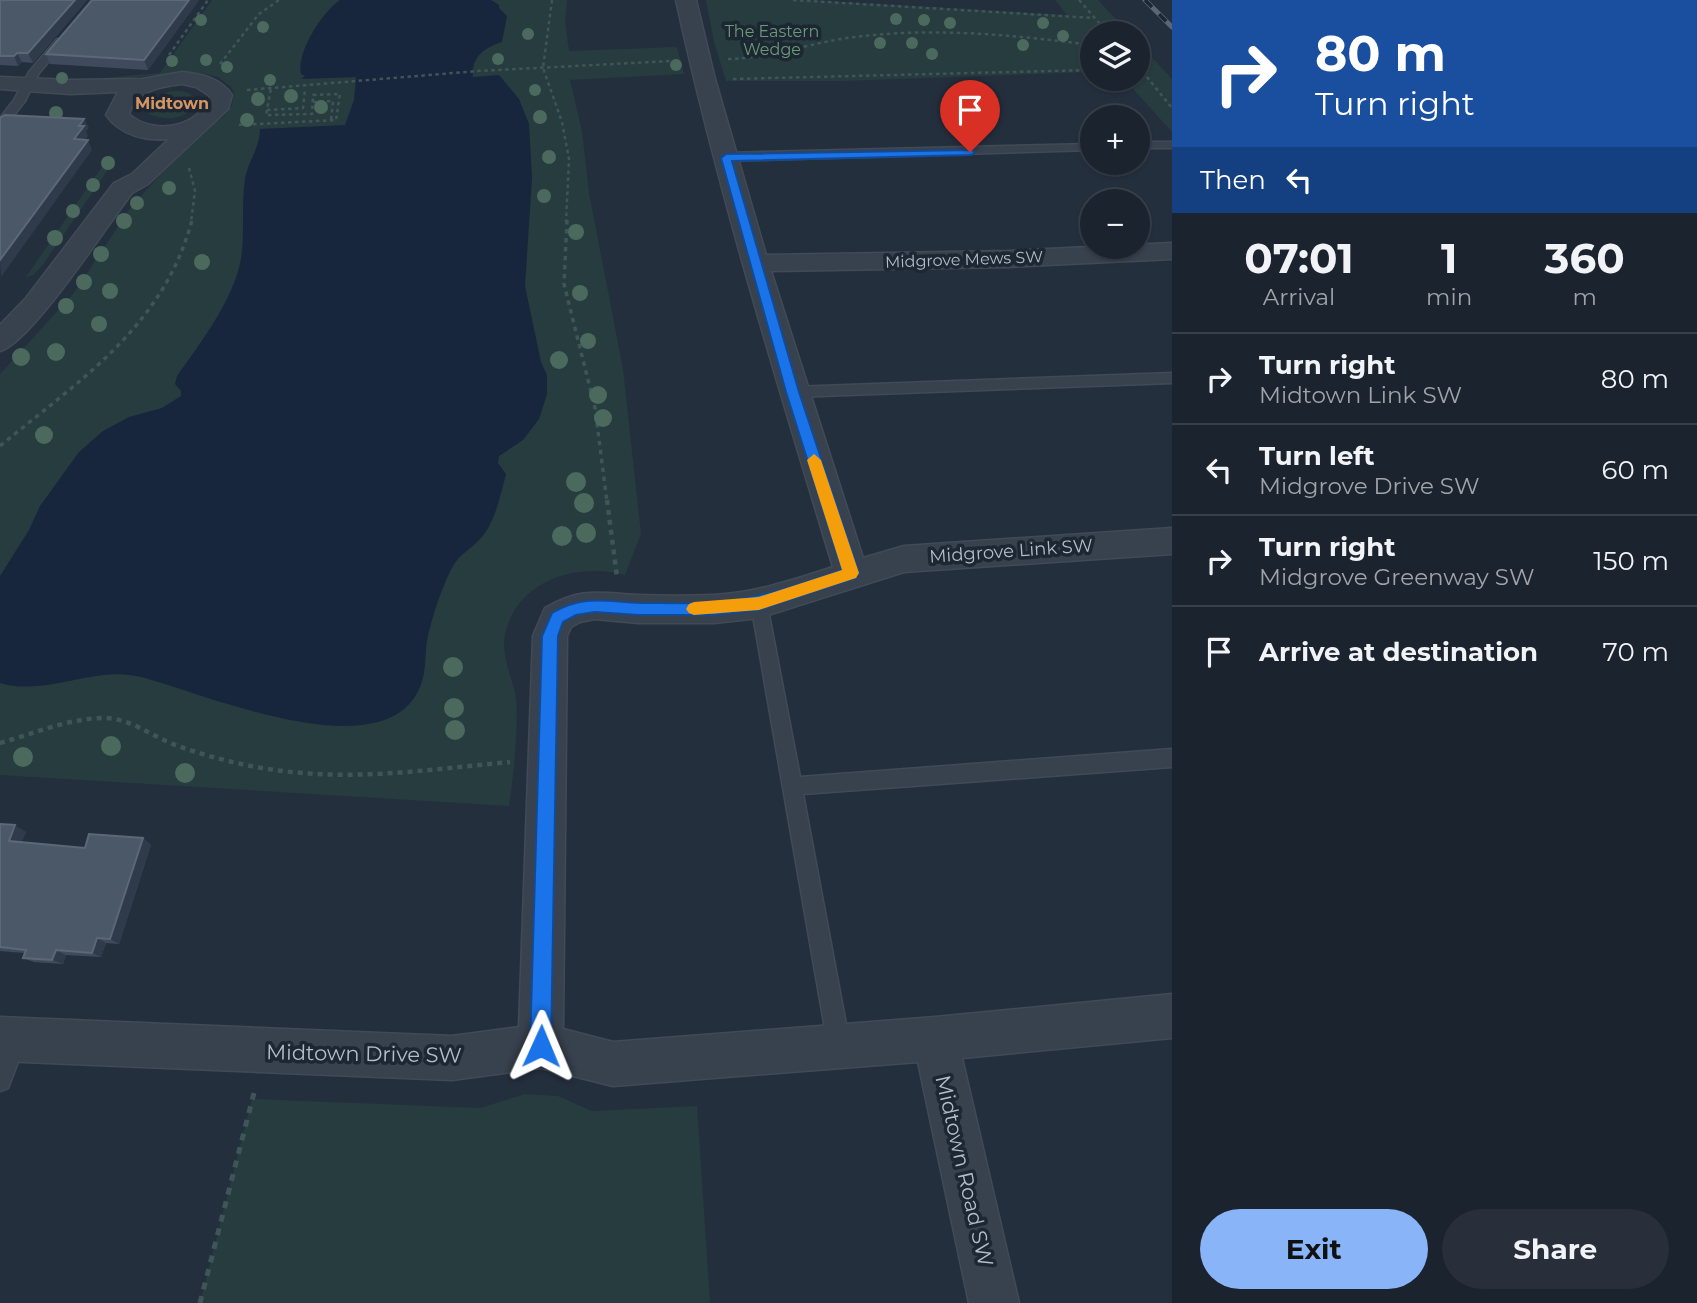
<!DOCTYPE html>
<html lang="en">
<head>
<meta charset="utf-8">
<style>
	body { margin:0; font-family:Montserrat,sans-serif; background:#282f3a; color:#f1f3f6; height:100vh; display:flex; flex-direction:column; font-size:26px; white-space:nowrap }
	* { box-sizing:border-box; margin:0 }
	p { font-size:23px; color:#a0a4aa }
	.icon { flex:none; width:38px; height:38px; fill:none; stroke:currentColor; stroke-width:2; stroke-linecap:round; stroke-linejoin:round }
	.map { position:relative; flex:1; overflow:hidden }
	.drawer { display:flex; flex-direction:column; background:#1b232e; width:525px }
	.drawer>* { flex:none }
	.guide { background:#1a4fa0; color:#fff; overflow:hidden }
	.controls { position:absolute; left:1080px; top:21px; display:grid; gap:14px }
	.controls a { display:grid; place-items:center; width:70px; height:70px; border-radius:50%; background:#1b232e; box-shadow:0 2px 5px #0004,0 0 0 2px #39404a; font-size:35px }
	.pin { position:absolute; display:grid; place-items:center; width:60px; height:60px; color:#fff; margin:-72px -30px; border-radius:50% 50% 50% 0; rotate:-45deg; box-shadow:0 0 7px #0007 }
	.pin .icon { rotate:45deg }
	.me { position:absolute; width:77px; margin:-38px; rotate:1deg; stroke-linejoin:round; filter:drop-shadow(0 0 5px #0008) }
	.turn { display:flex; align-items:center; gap:24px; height:147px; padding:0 28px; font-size:32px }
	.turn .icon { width:91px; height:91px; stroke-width:2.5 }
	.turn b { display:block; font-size:49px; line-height:60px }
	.then { display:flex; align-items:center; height:66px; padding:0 28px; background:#0003; gap:14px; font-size:26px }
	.eta { display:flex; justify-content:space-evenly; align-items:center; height:119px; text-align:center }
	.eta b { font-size:42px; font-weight:700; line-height:49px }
	.action { display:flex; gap:14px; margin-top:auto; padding:14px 28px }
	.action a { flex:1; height:80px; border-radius:42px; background:#8ab4f8; color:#111; font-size:28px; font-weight:700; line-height:80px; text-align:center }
	.action a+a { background:#282f3a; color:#f1f3f6 }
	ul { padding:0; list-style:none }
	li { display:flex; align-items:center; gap:21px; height:91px; padding:0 28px; border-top:2px solid #39404a }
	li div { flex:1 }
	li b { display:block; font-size:26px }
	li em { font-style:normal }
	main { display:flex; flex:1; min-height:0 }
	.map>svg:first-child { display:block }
	.green { fill:#263c3f }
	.water { fill:#17263c }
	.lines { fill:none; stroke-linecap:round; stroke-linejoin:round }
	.service-casing { stroke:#414a57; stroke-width:3 }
	.minor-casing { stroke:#414a57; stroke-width:3 }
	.path-far3 { stroke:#3f5557; stroke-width:2.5; stroke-dasharray:3.5 3.5; stroke-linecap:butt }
	.path-far2 { stroke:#3f5557; stroke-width:3.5; stroke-dasharray:4.5 4.5; stroke-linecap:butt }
	.path-far1 { stroke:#3f5557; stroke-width:4.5; stroke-dasharray:5 5; stroke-linecap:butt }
	.path { stroke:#3f5557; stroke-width:5; stroke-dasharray:7 7; stroke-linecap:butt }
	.service { fill:#38414e; fill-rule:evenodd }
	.minor { fill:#38414e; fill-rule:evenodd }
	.rail-casing { stroke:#5a6575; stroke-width:5 }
	.rail { stroke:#1d2633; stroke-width:3.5; stroke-dasharray:10; stroke-linecap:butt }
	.tree { fill:#4b6a5d }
	.wall { fill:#3f4b5c }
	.shaded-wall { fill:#2f3b4b }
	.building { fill:#4b5868; stroke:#5c6777; stroke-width:2 }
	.route { fill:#1a73e8; stroke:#114b97; stroke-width:2 }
	.slow { fill:#f59e0b }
	.labels { text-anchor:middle; stroke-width:7; stroke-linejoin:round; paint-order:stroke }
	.far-park-label { font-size:16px; fill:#6b9a76; stroke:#1d2633 }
	.far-neighbourhood-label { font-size:16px; font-weight:bold; fill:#d59563; stroke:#1d2633 }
	.far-street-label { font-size:16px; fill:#b4bcc9; stroke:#1d2633 }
	.street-label { font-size:18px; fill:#b4bcc9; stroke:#1d2633 }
	.near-street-label { font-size:21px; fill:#b4bcc9; stroke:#1d2633 }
</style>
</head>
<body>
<main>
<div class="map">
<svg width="1172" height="1303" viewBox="0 0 1172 1303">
	<rect width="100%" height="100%" fill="#242f3e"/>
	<path class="green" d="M212,0H567L565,21L569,51L677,47L684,74L570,80L582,131L589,193L623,369L641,534L625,575C579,563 521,578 506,630C500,652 510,672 515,693C520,715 513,782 509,806L0,775V374L73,294L131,207L193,139L225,115L232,105L234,93L231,87L218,77L205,74L180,72L116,80L105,78L160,73Z
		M706,0H812L1067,15L1055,0H1098L1129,33H1092V72L841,81H726L714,42Z
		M1138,42L1172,79V132L1124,79H1138Z
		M168,92C179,90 191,90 196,101C190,121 161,122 146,112L149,100Z
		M110,155L115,158L114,161L42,266L33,275L26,277Z
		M525,1094L558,1096L592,1111L697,1106L710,1303H200L252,1099L480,1108Z"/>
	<path class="water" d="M340,0H491L499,5V8L507,16L502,42C483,48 471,58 473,77L499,75L519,99L529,124L532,178L525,286L541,362L547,375V394L539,419L523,440L499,456L498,463L506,474C501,493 497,513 487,530C480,541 471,547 462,555C453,562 447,578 443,588C437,602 427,634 426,649C425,666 425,680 416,695C373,767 203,693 141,677C93,665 47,697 0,683V576L29,530L40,506L79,452L103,431L129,417L162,408L181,396V391L175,384L177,376C201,342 233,301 241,259C245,233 241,206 245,179C248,161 260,148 260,129L345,125L354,100L356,77L301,79L305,76L301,74C296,53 322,12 340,0Z"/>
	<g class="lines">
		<g class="service-casing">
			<path id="service" d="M57,39L66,41L39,73L25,101L4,128L0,129V118L14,100L29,72Z
				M1138,142H1172V148H1138Z
				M1092,144V150L726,161L720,157L726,153Z
				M1172,373V383L793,397L786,392L793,387Z
				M759,597L765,599L767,604L800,777L1172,749V767L803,794L850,1046L847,1054L839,1057L831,1054L828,1046L751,604L753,599Z
				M15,1030L23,1033L26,1041L8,1088L0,1091V1051L7,1033Z"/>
		</g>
		<g class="minor-casing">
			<path id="minor" d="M676,0H696L715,79L766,255L1008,251L1172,243V259L1008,267L771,271L863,558L904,546L1172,528V554L904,572L759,618L714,623H638L595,619L580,622L571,627L567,636L563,1029L613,1042L935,1017L1172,994V1038L962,1058L1019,1303H969L918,1062L613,1086L541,1068L452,1080L0,1061V1017L452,1036L519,1027L533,636L545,608C582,587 598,593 638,595C663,596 688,596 713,595C755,593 793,580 833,567C776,379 718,192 676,0Z
				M182,72C202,74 220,78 232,95L228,109L148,184L132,193C108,224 31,343 0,351V325L26,298L114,183L132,174L169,139C145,141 120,135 106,115L118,92L70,94L0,89V77L70,80L142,79ZM182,84L196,87L210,96C199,128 153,136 129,114C136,90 160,87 182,84Z"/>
		</g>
		<path class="path-far3" d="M552,0L543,68L562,122L569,159L566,222
			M793,0L1094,18
			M1079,0L1108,33
			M169,55L208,0
			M728,59C772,58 812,42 855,37C934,27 1014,35 1092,45
			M220,64L259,14L279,0
			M1138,66L1172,108
			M733,79L1092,70
			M247,90L478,71L671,61
			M313,102L333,101L331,121
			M267,110L303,108L305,89
			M239,125L336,120L340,94L313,95L312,114L266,115L271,88
			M189,168L195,191L191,222"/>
		<path class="path-far2" d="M567,220L564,284L595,408L607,502
			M0,446C80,380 164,326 192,220"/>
		<path class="path-far1" d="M607,500L617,577
			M0,743C33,734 69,718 104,718C131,718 152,737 178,746C217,760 261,770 303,773C372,779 441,768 510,762"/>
		<path class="path" d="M200,1303L254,1093"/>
		<use href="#service" class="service"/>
		<use href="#minor" class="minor"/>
		<g class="rail-casing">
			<path id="rail" d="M1145,0L1172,27"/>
		</g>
		<use href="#rail" class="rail"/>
	</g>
	<g class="tree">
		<circle cx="896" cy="19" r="6"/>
		<circle cx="201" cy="20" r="6"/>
		<circle cx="924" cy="20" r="6"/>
		<circle cx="950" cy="23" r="6"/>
		<circle cx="1043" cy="23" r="6"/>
		<circle cx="263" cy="27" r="6"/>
		<circle cx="528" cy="34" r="6"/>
		<circle cx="1063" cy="36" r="6"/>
		<circle cx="880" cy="43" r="6"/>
		<circle cx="912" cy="43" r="6"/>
		<circle cx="1023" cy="45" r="6"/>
		<circle cx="932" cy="54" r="6"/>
		<circle cx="498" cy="59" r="6"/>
		<circle cx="206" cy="60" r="6"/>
		<circle cx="172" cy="61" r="6"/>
		<circle cx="676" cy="65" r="6"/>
		<circle cx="227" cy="67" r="6"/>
		<circle cx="62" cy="78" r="6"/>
		<circle cx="270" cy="80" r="6"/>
		<circle cx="535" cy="90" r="6"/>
		<circle cx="291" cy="96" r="7"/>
		<circle cx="258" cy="99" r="7"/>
		<circle cx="321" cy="107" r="7"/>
		<circle cx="56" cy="113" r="7"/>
		<circle cx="540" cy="117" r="7"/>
		<circle cx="247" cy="120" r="7"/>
		<circle cx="549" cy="157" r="7"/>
		<circle cx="108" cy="163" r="7"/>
		<circle cx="93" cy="185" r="7"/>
		<circle cx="169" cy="188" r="7"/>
		<circle cx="544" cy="196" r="7"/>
		<circle cx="137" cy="203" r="7"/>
		<circle cx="73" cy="211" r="7"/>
		<circle cx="124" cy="221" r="8"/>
		<circle cx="576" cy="232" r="8"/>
		<circle cx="55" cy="238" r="8"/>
		<circle cx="101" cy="254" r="8"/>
		<circle cx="202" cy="262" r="8"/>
		<circle cx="84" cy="282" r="8"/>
		<circle cx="110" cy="291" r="8"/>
		<circle cx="580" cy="293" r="8"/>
		<circle cx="66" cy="306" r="8"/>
		<circle cx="99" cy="324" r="8"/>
		<circle cx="588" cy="341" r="8"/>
		<circle cx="56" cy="352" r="9"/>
		<circle cx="21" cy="357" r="9"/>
		<circle cx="559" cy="360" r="9"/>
		<circle cx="598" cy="395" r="9"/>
		<circle cx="603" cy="418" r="9"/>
		<circle cx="44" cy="435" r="9"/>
		<circle cx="576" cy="482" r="10"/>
		<circle cx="584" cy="503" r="10"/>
		<circle cx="586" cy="533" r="10"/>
		<circle cx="562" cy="536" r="10"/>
		<circle cx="453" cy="667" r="10"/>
		<circle cx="454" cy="708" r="10"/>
		<circle cx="455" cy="730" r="10"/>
		<circle cx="111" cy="746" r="10"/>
		<circle cx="23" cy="757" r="10"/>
		<circle cx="185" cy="773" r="10"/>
	</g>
	<path class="wall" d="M0,0H87L33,63L22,62L18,66L0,65Z
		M199,0L148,70L50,64L46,54Z
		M0,824L26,832L21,842L85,848L143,838L151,845L119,944L106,943L101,957L66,955L63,964L34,962L23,958L24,953L0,951Z"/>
	<path class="shaded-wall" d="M75,0H87L33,63L28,53Z
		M189,0H199L148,70L144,60Z
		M17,53L22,62L18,66L14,56Z
		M84,119L89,128L86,131L88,136L79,149L74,139L79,126Z
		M88,140L92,150L1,277L0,260Z
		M15,825L26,832L19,848L9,841Z
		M143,838L151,845L119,944L110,939Z
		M97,938L106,943L101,957L92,953Z
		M56,950L66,955L63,964L52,960Z"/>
	<path class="building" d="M0,0H75L28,53H17L14,56H0Z
		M92,0H189L144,60L46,54Z
		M5,115L84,119L79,126H84L74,139L88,140L0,260V118Z
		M0,824L15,825L9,841L85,848L89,834L143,838L110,939L97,938L92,953L56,950L52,960L23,958L26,950L0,947Z"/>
	<path class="route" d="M974,150V154L970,155L732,161L799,392L859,573L856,578L759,610L714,615H638L595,612L576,615L563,622L558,636L551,1046L548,1053L541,1056L533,1053L530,1046L542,636L552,613C585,594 605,602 641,603C666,603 692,604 717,602C761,598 800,584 842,570L786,392L721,158L726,154Z"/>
	<path class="slow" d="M814,454L821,460L859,573L856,578L759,610L694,615L689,613L686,609L689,604L694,602L759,597L842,570L807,460Z"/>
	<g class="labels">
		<g class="far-park-label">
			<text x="772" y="37">The Eastern<tspan x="772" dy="18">Wedge</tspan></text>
		</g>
		<g class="far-neighbourhood-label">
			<text x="172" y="109">Midtown</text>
		</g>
		<g class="far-street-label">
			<text transform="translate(964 259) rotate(-2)" y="6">Midgrove Mews SW</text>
		</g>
		<g class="street-label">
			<text transform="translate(1011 551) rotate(-4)" y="6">Midgrove Link SW</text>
		</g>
		<g class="near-street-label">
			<text transform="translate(364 1054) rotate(1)" y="7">Midtown Drive SW</text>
			<text transform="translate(964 1171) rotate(77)" y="7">Midtown Road SW</text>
		</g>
	</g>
</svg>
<div class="controls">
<a><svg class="icon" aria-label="layers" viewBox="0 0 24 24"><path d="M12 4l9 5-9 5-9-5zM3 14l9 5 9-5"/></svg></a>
<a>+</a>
<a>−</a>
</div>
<div class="pin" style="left:970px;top:152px;background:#d93025"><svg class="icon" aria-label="arrive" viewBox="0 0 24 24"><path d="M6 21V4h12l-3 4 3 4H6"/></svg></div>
<svg class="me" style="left:541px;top:1046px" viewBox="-20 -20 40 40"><path d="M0-17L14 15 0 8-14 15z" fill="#1a73e8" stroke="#fff" stroke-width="4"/></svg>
</div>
<section class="drawer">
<div class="guide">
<div class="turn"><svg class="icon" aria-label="right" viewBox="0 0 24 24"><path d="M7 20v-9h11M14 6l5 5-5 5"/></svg><div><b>80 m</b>Turn right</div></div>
<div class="then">Then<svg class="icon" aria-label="left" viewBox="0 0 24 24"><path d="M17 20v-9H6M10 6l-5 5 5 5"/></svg></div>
</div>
<div class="eta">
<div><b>07:01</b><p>Arrival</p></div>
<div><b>1</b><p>min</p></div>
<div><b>360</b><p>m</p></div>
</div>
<ul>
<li><svg class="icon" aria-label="right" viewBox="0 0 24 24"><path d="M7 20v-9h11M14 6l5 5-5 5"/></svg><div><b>Turn right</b><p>Midtown Link SW</p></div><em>80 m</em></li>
<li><svg class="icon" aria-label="left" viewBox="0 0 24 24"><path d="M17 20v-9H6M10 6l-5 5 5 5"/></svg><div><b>Turn left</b><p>Midgrove Drive SW</p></div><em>60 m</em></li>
<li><svg class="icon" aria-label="right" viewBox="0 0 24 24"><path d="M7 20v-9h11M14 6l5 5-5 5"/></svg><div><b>Turn right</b><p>Midgrove Greenway SW</p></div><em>150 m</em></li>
<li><svg class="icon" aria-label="arrive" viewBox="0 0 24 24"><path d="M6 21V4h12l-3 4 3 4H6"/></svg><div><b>Arrive at destination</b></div><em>70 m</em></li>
</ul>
<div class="action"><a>Exit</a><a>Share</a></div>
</section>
</main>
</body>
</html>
